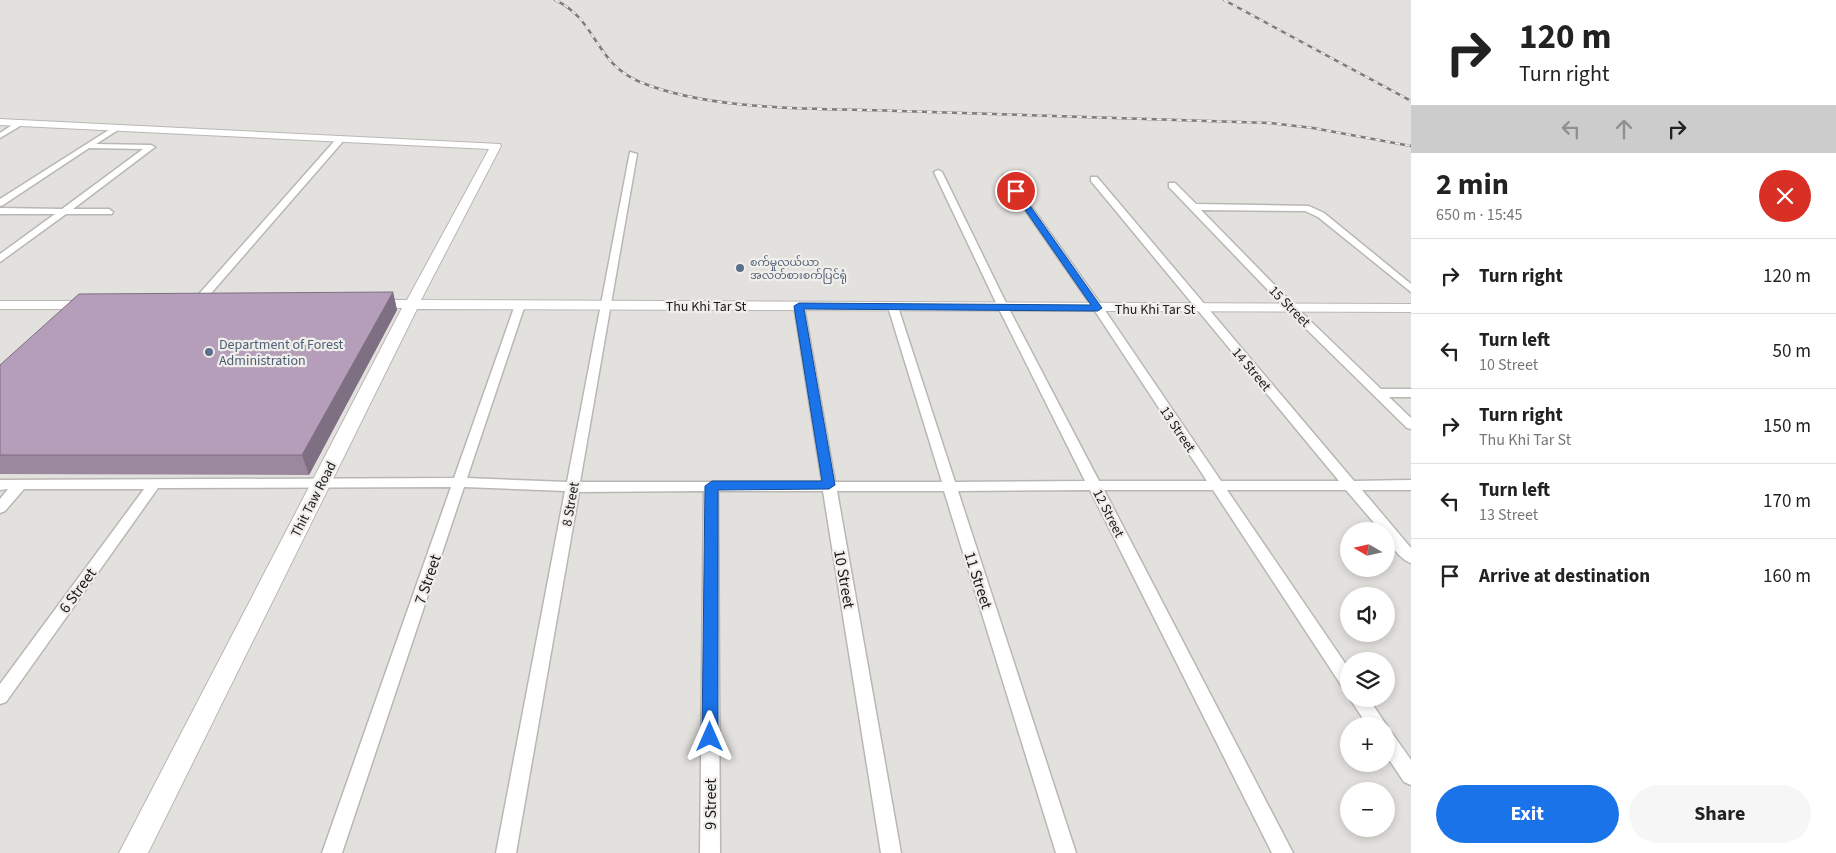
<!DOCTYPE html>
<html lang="en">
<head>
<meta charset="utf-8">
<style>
	body { margin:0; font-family:"Source Sans 3","Noto Sans Myanmar",sans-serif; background:#f6f6f6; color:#222; height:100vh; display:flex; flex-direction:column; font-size:19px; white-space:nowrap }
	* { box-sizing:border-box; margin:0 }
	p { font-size:16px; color:#767676 }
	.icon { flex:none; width:28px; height:28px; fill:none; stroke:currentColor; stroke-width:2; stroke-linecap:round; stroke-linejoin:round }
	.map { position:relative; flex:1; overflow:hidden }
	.sheet { display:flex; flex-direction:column; background:#fff; width:425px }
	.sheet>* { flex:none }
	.hud { background:#fff; color:#222; overflow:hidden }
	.needle { width:32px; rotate:279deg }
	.controls { position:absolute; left:1340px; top:522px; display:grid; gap:10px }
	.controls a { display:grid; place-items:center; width:55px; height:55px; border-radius:50%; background:#fff; box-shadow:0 2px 8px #0003; font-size:25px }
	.pin { position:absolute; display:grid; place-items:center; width:42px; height:42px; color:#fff; margin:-21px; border:2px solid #fff; border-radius:50%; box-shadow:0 1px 5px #0007 }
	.me { position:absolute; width:55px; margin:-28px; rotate:0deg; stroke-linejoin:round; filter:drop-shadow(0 0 4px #0008) }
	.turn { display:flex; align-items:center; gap:18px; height:105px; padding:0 25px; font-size:22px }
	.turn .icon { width:65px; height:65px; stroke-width:2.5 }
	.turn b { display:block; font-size:35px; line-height:42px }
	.lanes { display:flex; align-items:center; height:48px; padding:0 25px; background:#0003; justify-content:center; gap:25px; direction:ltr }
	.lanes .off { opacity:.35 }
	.round { display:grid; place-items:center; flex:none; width:52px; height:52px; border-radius:26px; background:#f6f6f6 }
	.summary { display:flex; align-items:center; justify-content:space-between; height:85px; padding:0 25px }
	h1 { font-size:30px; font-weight:700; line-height:38px }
	.action { display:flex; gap:10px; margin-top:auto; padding:10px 25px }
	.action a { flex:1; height:58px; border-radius:30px; background:#1a73e8; color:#fff; font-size:20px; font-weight:700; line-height:58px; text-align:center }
	.action a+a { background:#f6f6f6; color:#222 }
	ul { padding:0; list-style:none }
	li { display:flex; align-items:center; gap:15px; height:75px; padding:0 25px; border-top:1px solid #e0e0e0 }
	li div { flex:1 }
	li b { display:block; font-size:19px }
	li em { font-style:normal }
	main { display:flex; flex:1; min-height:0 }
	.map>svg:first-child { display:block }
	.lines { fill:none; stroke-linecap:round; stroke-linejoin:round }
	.street-casing { stroke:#b9b7b4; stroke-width:3 }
	.secondary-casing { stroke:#b9b7b4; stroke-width:2 }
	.street { fill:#fff; fill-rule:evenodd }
	.secondary { fill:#fff; fill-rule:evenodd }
	.rail-casing { stroke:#7d7c7a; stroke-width:2.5 }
	.rail { stroke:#f0eeeb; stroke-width:2; stroke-dasharray:5; stroke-linecap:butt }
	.wall { fill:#9b889f }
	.shaded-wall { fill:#7e6f82 }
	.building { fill:#b49eb9; stroke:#7e6f82 }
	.route { fill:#1a73e8; stroke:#114b97 }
	.service-dot { fill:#5c6f8a; stroke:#f0eeeb; stroke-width:2 }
	.labels { text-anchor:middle; stroke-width:4.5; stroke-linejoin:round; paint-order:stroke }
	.far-service-label { font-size:11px; fill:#4e5e75; stroke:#f0eeeb; text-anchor:start }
	.street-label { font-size:14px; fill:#1c1b1a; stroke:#f0eeeb }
	.service-label { font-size:14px; fill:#4e5e75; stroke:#f0eeeb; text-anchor:start }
	.near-street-label { font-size:16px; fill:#1c1b1a; stroke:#f0eeeb }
</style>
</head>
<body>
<main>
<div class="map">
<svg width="1411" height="853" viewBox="0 0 1411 853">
	<rect width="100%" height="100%" fill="#e3e1de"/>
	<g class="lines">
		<g class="street-casing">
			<path id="street" d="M18,121L25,123L0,138V133Z
				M115,126L119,128L118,130L96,144L151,145L155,147L73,209H109L113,212L112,214H66L0,262V254L55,214H0V208L62,209L143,149L89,148L3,205L0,206V199Z
				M338,137L345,139L200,306H192V302Z
				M630,152L637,154L580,482H822L794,306L799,303L804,306L835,482H942L888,307L893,304L898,307L955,482L1085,481L998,307L934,172L938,170L942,172L1008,307L1099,481H1207L1093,308L1002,177L1003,175H1009L1102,306L1221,481H1339L1091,181V177H1097L1354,481L1411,480V490H1362L1411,548V563C1401,560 1386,542 1386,531H1381L1346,490H1227L1349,669V690L1343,688L1213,490H1104L1293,853H1272L1090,490L958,491L1076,853H1056L944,491H837L901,853H881L823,491H718L720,853H700L704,491L579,492L516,853H496L565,491L464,487L342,853H322L451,487L158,488L6,702L0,704V684L144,489H24L5,511L0,513V499L8,489L0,490V480L454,478L515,305L520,302L525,305L467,478L567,482Z
				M1169,183H1175L1196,204L1309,206L1324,213L1411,284V292L1318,217L1305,211L1201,210L1297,308L1381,389H1411V397H1389L1411,418V429L1407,428L1289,312L1169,187Z
				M1350,699H1369L1387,726L1386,727L1368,726Z
				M1386,731L1392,733L1411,760V785L1404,782L1386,755Z"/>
		</g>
		<g class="secondary-casing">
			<path id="secondary" d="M0,119L500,144L501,146L421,300L1411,304V312L417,309L148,853H119L402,308H374L367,304L374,300H407L489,149L0,125Z
				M0,301H91L98,305L91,309H0Z"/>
		</g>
		<use href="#street" class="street"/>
		<use href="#secondary" class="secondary"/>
		<g class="rail-casing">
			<path id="rail" d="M555,0C597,19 594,63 640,82C713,112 820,108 899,111C1023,115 1146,119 1270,123L1313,128L1411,146
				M1224,0L1411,101"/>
		</g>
		<use href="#rail" class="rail"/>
	</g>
	<path class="wall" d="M393,292L397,310L309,475L0,474V365Z"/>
	<path class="shaded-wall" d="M393,292L397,310L309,475L302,455Z"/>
	<path class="building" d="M393,292L302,455H0V365L79,294Z"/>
	<path class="route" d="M1013,190H1019L1102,308L1098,311L804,309L835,485L829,489L718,490V737L716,742L710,744L704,742L702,737L705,486L712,481H822L794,306L799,303L1091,305L1012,191Z"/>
	<g class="service-dot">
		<circle cx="740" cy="268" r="5"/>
		<circle cx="209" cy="352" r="5"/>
	</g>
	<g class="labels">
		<g class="far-service-label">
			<text x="750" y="266">စက်မှုလယ်ယာ<tspan x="750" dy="13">အလတ်စားစက်ပြင်ရုံ</tspan></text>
		</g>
		<g class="street-label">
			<text x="706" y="311">Thu Khi Tar St</text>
			<text transform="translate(1290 306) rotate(45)" y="5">15 Street</text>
			<text x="1155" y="314">Thu Khi Tar St</text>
			<text transform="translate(1252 369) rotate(50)" y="5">14 Street</text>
			<text transform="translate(1178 429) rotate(56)" y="5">13 Street</text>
			<text transform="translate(313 499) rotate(-63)" y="5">Thit Taw Road</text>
			<text transform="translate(570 504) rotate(-80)" y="5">8 Street</text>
			<text transform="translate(1109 513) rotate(63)" y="5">12 Street</text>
		</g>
		<g class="service-label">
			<text x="219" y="349">Department of Forest<tspan x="219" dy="16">Administration</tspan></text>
		</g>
		<g class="near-street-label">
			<text transform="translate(427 579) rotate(-71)" y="6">7 Street</text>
			<text transform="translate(845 579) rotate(80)" y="6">10 Street</text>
			<text transform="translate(979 580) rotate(72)" y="6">11 Street</text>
			<text transform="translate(77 590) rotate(-54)" y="6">6 Street</text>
			<text transform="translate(710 804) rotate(-90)" y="6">9 Street</text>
		</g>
	</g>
</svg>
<div class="controls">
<a><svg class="needle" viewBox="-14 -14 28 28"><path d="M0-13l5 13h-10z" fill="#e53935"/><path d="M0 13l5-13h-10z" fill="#767676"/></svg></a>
<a><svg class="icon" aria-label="sound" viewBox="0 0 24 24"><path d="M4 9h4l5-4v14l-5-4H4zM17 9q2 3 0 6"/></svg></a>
<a><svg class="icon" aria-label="layers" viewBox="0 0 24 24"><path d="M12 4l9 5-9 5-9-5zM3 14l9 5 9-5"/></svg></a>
<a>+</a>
<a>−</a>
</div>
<div class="pin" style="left:1016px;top:191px;background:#d93025"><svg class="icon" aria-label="arrive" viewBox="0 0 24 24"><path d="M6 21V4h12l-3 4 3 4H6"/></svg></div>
<svg class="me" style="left:710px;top:737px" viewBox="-20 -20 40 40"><path d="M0-17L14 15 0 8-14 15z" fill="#1a73e8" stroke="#fff" stroke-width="4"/></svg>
</div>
<section class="sheet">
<div class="hud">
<div class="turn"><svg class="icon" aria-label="right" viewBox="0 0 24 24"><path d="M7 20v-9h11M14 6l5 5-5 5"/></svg><div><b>120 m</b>Turn right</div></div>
<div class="lanes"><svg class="icon off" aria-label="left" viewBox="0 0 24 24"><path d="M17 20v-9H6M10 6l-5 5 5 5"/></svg><svg class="icon off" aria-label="ahead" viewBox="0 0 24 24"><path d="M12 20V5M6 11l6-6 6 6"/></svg><svg class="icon" aria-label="right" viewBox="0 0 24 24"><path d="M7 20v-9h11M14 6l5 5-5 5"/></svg></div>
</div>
<div class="summary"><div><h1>2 min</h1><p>650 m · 15:45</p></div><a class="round" style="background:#d93025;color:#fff"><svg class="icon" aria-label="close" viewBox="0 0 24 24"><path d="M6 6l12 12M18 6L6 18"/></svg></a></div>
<ul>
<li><svg class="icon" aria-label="right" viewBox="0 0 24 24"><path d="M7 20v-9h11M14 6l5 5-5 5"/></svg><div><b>Turn right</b></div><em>120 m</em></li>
<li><svg class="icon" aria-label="left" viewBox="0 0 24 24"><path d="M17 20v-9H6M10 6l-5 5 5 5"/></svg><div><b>Turn left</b><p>10 Street</p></div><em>50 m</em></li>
<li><svg class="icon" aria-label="right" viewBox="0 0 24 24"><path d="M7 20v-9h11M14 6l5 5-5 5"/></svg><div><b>Turn right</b><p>Thu Khi Tar St</p></div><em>150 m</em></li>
<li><svg class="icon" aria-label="left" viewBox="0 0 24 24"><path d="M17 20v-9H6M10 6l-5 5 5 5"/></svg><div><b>Turn left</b><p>13 Street</p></div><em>170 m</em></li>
<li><svg class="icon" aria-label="arrive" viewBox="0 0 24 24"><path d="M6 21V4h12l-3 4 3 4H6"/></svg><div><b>Arrive at destination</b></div><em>160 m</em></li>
</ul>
<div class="action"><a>Exit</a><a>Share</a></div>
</section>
</main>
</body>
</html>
